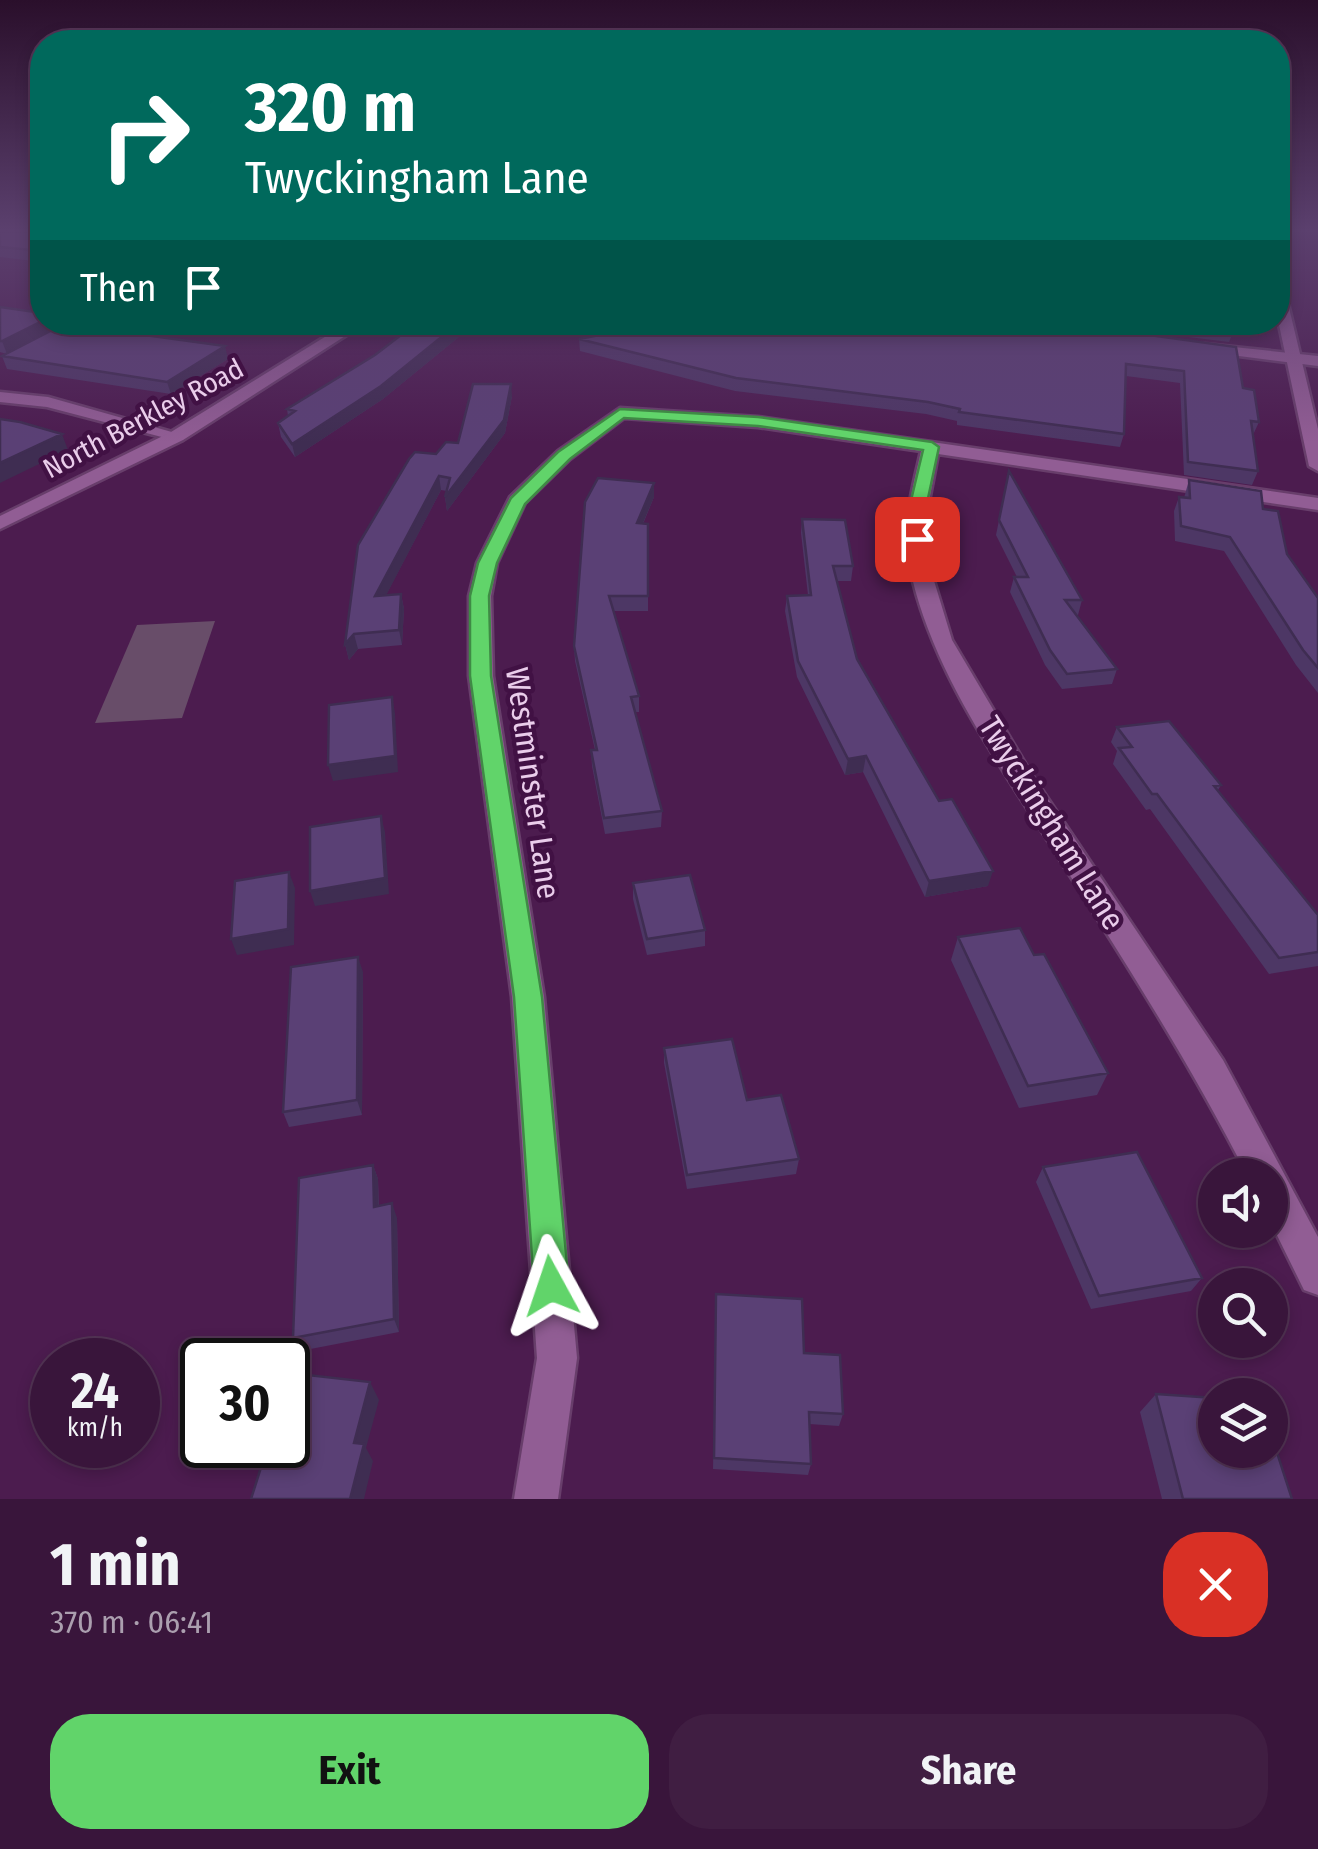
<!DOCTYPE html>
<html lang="en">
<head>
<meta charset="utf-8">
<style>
	body { margin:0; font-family:"Fira Sans Condensed",sans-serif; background:#401e42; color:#f1f3f6; height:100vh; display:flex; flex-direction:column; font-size:38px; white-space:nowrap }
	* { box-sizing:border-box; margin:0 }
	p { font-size:32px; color:#ab9faf }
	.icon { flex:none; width:55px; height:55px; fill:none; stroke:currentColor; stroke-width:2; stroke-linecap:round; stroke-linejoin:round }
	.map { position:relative; height:1499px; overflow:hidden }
	.side { display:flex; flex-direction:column; background:#39153b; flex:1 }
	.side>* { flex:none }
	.top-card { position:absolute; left:30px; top:30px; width:1260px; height:305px; border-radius:40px; box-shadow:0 5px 15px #0003,0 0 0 2px #533455; background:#00695c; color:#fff; overflow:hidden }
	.buttons { position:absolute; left:1198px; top:1158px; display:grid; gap:20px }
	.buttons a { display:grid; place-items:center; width:90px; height:90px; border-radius:50%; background:#39153b; box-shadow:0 5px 15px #0003,0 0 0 2px #533455; font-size:50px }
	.speed { position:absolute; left:30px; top:1338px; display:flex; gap:20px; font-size:50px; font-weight:700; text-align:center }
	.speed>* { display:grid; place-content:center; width:130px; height:130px; border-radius:50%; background:#39153b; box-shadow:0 5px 15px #0003,0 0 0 2px #533455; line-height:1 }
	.speed small { font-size:25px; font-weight:400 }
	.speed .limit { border:5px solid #111; border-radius:15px; background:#fff; color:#111 }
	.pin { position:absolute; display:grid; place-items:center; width:85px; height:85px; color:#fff; margin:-42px; border-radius:20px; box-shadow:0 5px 15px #0006 }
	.me { position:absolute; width:110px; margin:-55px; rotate:355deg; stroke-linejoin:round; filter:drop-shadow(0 0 8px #0008) }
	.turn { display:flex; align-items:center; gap:35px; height:210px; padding:0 50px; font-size:45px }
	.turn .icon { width:130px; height:130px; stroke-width:2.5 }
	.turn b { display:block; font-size:70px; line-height:85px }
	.then { display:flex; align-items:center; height:95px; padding:0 50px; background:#0003; gap:20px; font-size:38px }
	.round { display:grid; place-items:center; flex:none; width:105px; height:105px; border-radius:40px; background:#401e42 }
	.headline { display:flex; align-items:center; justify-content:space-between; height:170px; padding:0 50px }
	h1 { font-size:60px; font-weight:700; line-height:75px }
	.action { display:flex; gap:20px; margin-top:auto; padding:20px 50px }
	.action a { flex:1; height:115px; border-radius:40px; background:#61d46a; color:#111; font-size:40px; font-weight:700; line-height:115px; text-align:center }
	.action a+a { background:#401e42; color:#f1f3f6 }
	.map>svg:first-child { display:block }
	.green { fill:#684d69 }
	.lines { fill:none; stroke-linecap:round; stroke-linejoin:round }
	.street-casing { stroke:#683e6b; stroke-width:5 }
	.secondary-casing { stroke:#683e6b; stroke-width:5 }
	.street { fill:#915d94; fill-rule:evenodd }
	.secondary { fill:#915d94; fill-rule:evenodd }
	.wall { fill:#4d3765 }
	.shaded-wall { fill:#3f2d52 }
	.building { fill:#5a4075; stroke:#3f2d52; stroke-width:2.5 }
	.route { fill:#61d46a; stroke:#3f8a45; stroke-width:2.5 }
	.labels { text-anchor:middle; stroke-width:9; stroke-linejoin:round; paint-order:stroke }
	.far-street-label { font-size:28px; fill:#eacdeb; stroke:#411144 }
	.street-label { font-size:32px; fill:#eacdeb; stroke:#411144 }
</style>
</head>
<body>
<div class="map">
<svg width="1318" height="1499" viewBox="0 0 1318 1499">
	<rect width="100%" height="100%" fill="#4c1c4f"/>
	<path class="green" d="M215,621L182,718L95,723L137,625Z"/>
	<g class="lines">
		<g class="street-casing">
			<path id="street" d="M1278,287L1285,291L1318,429V471L1309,466L1278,320Z
				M0,392L48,397L186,436L177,441L47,407L0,402Z
				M620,408L758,417L1318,498V510L938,454L926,517L928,561L952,640L1032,775L1223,1060L1318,1237V1295L1304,1290L1270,1221V1175H1247C1188,1059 1118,951 1048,841C994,756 929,665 909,564C901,526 913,488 921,451L758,427L624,418L570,459L525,503L497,563L491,596L493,676L544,997L577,1358L558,1499H514L537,1358L512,997L469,676V596L477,563L510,497L558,451Z"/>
		</g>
		<g class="secondary-casing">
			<path id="secondary" d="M349,322H367L183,440L0,529V516L171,432Z
				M1205,344L1318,356V366L1200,351V345Z"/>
		</g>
		<use href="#street" class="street"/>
		<use href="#secondary" class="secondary"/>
	</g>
	<path class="wall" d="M0,232H42V262L0,257Z
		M0,307L42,322H58L59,326L228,359L171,394L7,369L2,356L7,354L0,352Z
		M418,322H470L471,327L383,399L295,457L281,437L278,423L288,416L287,409L375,355Z
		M1055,322L1243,388L1259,422L1253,435L1258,471L1252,485L1184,475L1180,383L1126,376L1124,434L1120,447L957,425V421L926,414L735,391L580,351L579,339Z
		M1067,322H1232L1234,330L1229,342Z
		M512,396L505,433L447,511L445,497L447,491L441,490L386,595L401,594L404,609L402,645L358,649L349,660L345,644L436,454L458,443Z
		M1009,471L1082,600L1078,615H1076L1117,669L1112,684L1062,689L1045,665L1010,592L1014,577H1017L996,535Z
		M1189,480L1263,509L1287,554L1318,598V693L1296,665L1224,551L1175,541L1174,511L1179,497L1184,498Z
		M654,483V497L643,524H648V611H614L639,696V712H635L662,811L661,827L605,834L592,766L591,750H595L575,661L574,646Z
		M802,519L853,566L851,581H837L857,659L988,886L925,897L863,772L845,775L797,677L785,611L787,596L808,595L801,533Z
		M1117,727L1221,785L1218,790L1318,915V966L1269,974L1150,809L1146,810L1113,764L1117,751L1111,742Z
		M633,883L705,930V946L647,955L633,899Z
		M958,937L1034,955L1108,1073L1097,1095L1019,1108L951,960Z
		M363,972L362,1115L289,1127L283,1112Z
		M664,1048L747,1100L799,1159L796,1174L687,1189L664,1063Z
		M373,1165L378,1179L379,1206L397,1218L399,1332L300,1351L293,1338Z
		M1043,1167L1202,1278L1191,1291L1091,1309L1036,1182Z
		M716,1294L804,1353L843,1414L839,1426L809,1424L811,1464L808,1475L713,1469Z
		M1156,1394L1292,1499H1162L1140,1412Z"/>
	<path class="shaded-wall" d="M42,321V322H58L59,327L7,354L2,341Z
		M460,322H470L471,327L383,399L295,457L292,444Z
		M225,346L228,359L171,394L167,382Z
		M511,384L512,396L505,433L447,511L445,497Z
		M62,434L68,450L0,483V463Z
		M439,476L441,490L378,611L375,596Z
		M654,483V497L637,537V523Z
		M401,594L404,609L402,645L399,630Z
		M354,634L358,649L349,660L345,644Z
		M392,697L395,713L398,772L333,781L328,765Z
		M866,756L863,772L845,775L848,759Z
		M381,816L385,832L389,894L315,906L310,891Z
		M993,871L988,886L925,897L929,881Z
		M289,872L295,888L294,945L237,955L231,939Z
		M358,957L363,972L362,1115L357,1100Z
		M373,1165L378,1179L379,1222L374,1207Z
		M392,1203L397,1218L399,1332L394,1319Z
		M370,1382L379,1400L366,1448L373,1461L364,1499H350L354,1443Z"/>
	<path class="building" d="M0,232H42V251L0,247Z
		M0,307L42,313V321L2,341H0Z
		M418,322H460L381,386L292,444L278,423L295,411L287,409L375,355Z
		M667,322H1055L1236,347L1243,388L1254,390L1259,422L1251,421L1258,471L1188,462L1184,371L1126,364L1124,434L959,412L960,409L928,402L736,378L579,339Z
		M1168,322H1232L1234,330Z
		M64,324L225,346L167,382L2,356Z
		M473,384H511L504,420L445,497L450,478L439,476L375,596L401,594L399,630L354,634L345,644L358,545L409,459L415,452L436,454L446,442L458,443Z
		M0,419L20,422L62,434L0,463Z
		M1009,471L1082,600H1065L1117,669L1067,674L1050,650L1014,577H1028L999,520Z
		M598,478L654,483L637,523L648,524V596H609L639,696L631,697L662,811L604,818L591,750H597L574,646L585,502Z
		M1189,480L1261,491L1263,509L1278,511L1287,554L1318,598V668L1303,650L1230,537L1181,526L1179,497L1190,498Z
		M802,519L845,520L853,566H833L857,659L939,801L952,799L993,871L929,881L866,756L848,759L798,661L787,596L811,595Z
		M392,697L395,756L328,765L329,705Z
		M1169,721L1221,785L1214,786L1318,915V952L1279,958L1157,794H1152L1119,748L1132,747L1117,727Z
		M381,816L385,878L310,891V827Z
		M289,872L288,929L231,939L235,881Z
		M690,875L705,930L647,939L633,883Z
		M1020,928L1034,955L1044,954L1108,1073L1028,1086L958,937Z
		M358,957L357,1100L283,1112L291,967Z
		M732,1039L747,1100L781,1095L799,1159L687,1175L664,1048Z
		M1137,1152L1202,1278L1099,1296L1043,1167Z
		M373,1165L374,1207L392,1203L394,1319L293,1338L299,1178Z
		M716,1294L802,1299L804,1353L840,1355L843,1414L809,1412L811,1464L714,1458Z
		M290,1373L370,1382L354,1443L364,1444L350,1499H251L268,1445H288V1382Z
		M1156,1394L1215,1398V1450H1270V1431L1292,1499H1183Z"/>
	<linearGradient id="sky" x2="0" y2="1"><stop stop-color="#2a0f2b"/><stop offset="0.52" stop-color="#5b406e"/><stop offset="1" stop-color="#5b406e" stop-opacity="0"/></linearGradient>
	<rect width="1318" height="442" fill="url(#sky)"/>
	<path class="route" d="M620,409L758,417L932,442L939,447L924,517L926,539L917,545L908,539L907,517L923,450L758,426L624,418L570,459L525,504L497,563L489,596L491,676L542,997L569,1286L564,1298L551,1303L539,1298L534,1286L514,997L470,676V596L478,563L511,498L558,452Z"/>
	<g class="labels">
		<g class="far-street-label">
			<text transform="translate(143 418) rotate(-28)" y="10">North Berkley Road</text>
		</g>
		<g class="street-label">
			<text transform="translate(533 783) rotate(82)" y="11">Westminster Lane</text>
			<text transform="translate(1052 823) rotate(58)" y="11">Twyckingham Lane</text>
		</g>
	</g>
</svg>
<div class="buttons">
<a><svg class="icon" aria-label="sound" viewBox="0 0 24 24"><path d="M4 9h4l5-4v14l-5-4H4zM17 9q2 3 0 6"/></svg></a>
<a><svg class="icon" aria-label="search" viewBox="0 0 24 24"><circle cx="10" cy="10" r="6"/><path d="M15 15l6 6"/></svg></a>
<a><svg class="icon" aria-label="layers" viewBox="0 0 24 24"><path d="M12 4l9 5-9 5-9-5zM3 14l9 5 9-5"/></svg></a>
</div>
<div class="speed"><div>24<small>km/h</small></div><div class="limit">30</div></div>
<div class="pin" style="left:917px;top:539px;background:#d93025"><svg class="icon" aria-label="arrive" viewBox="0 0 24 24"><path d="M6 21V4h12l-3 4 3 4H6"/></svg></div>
<svg class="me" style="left:551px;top:1286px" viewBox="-20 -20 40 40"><path d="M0-17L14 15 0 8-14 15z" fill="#61d46a" stroke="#fff" stroke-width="4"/></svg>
<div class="top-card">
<div class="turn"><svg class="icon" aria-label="right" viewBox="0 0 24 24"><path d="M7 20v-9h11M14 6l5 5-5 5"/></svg><div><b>320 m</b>Twyckingham Lane</div></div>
<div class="then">Then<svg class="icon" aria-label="arrive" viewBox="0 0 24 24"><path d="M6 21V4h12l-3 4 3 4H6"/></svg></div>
</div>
</div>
<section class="side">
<div class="headline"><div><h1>1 min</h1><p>370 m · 06:41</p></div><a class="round" style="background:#d93025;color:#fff"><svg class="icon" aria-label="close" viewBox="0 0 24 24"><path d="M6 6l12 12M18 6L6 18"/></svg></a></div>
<div class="action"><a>Exit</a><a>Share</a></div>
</section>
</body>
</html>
